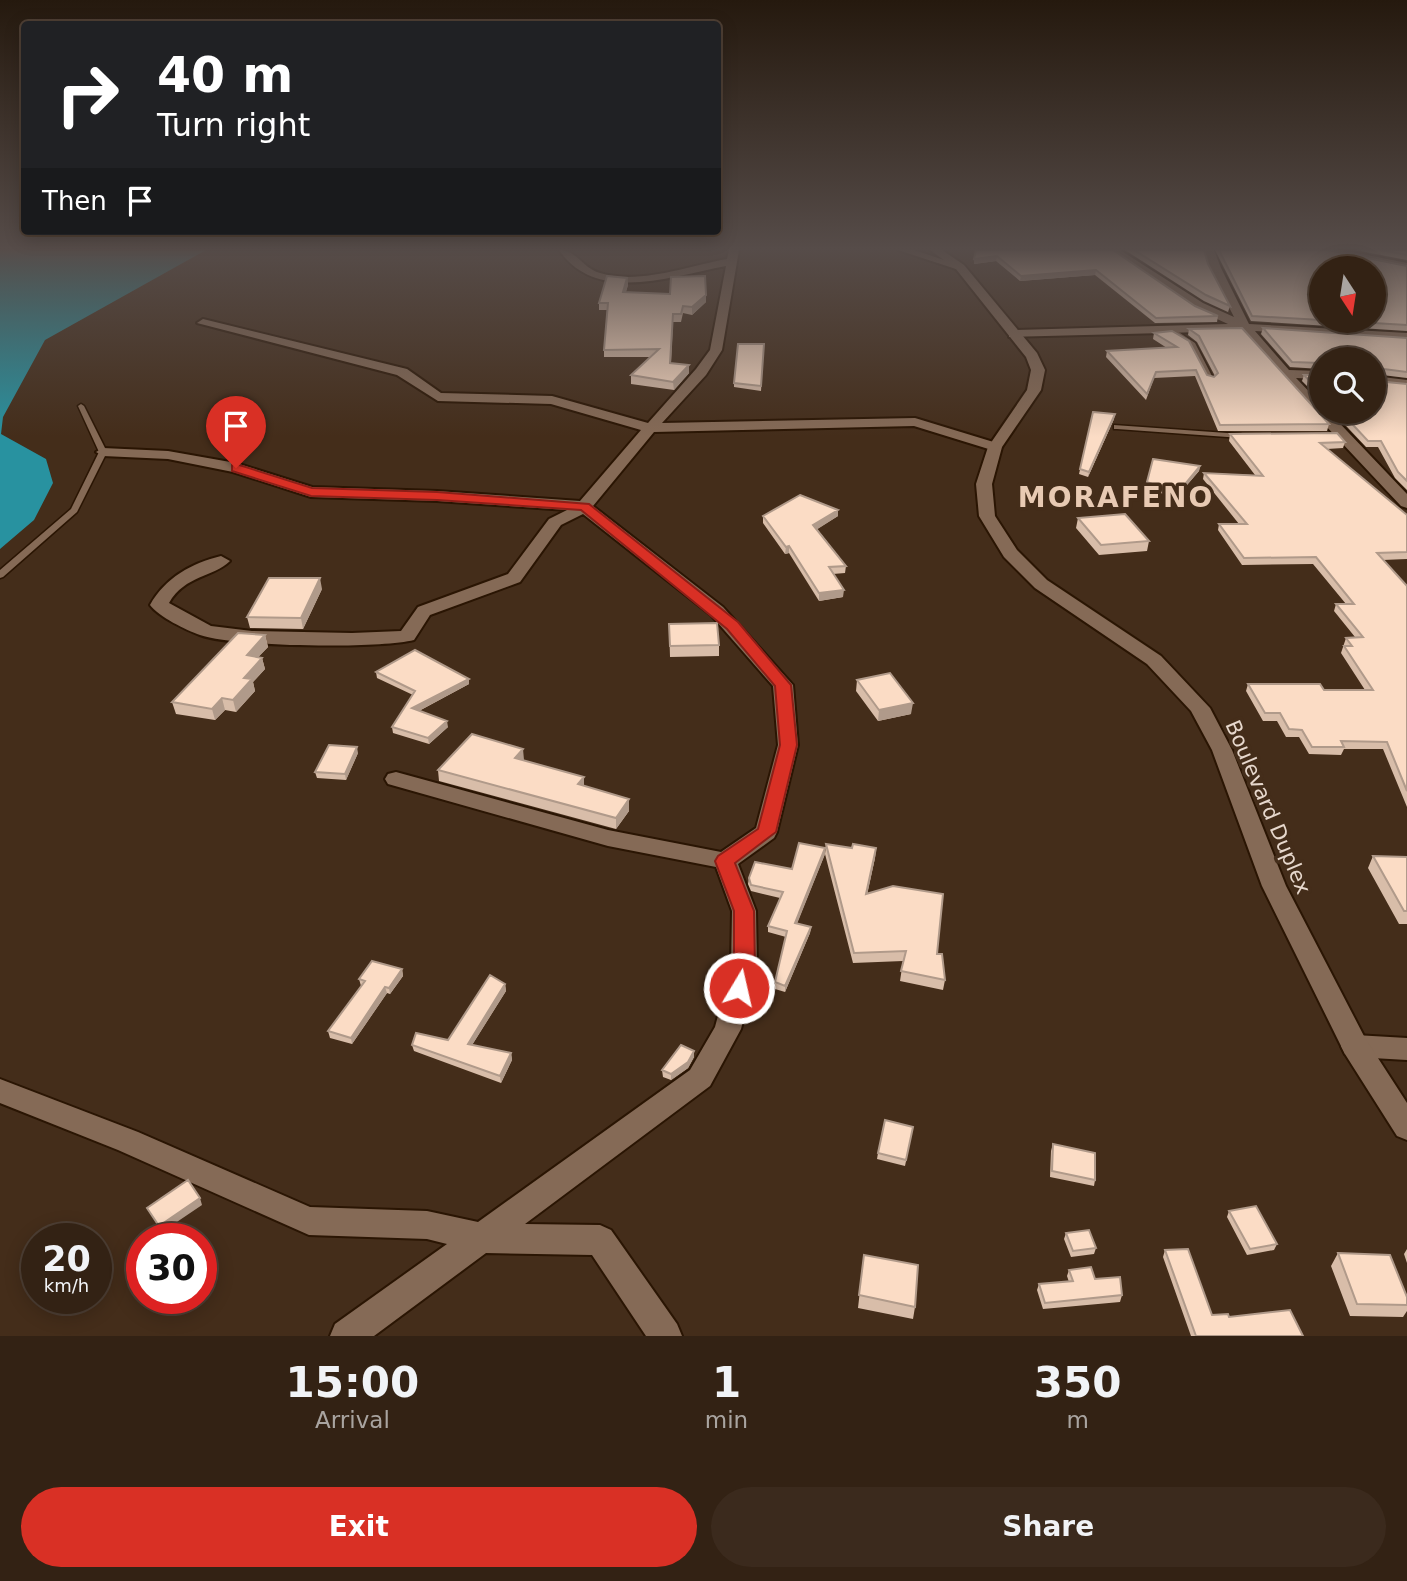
<!DOCTYPE html>
<html lang="en">
<head>
<meta charset="utf-8">
<style>
	body { margin:0; font-family:"DejaVu Sans",sans-serif; background:#3b2a1d; color:#f1f3f6; height:100vh; display:flex; flex-direction:column; font-size:26px; white-space:nowrap }
	* { box-sizing:border-box; margin:0 }
	p { font-size:23px; color:#a9a4a0 }
	.icon { flex:none; width:38px; height:38px; fill:none; stroke:currentColor; stroke-width:2; stroke-linecap:round; stroke-linejoin:round }
	.map { position:relative; height:1336px; overflow:hidden }
	.drawer { display:flex; flex-direction:column; background:#332214; flex:1 }
	.drawer>* { flex:none }
	.guide { position:absolute; left:21px; top:21px; width:700px; height:214px; border-radius:7px; box-shadow:0 4px 18px #0003,0 0 0 2px #4e3f34; background:#202124; color:#fff; overflow:hidden }
	.needle { width:46px; rotate:168deg }
	.fabs { position:absolute; left:1309px; top:256px; display:grid; gap:14px }
	.fabs a { display:grid; place-items:center; width:77px; height:77px; border-radius:50%; background:#332214; box-shadow:0 4px 18px #0003,0 0 0 2px #4e3f34; font-size:35px }
	.speed { position:absolute; left:21px; top:1223px; display:flex; gap:14px; font-size:35px; font-weight:700; text-align:center }
	.speed>* { display:grid; place-content:center; width:91px; height:91px; border-radius:50%; background:#332214; box-shadow:0 4px 18px #0003,0 0 0 2px #4e3f34; line-height:1 }
	.speed small { font-size:18px; font-weight:400 }
	.speed .limit { border:10px solid #d22; background:#fff; color:#111 }
	.pin { position:absolute; display:grid; place-items:center; width:60px; height:60px; color:#fff; margin:-72px -30px; border-radius:50% 50% 50% 0; rotate:-45deg; box-shadow:0 0 7px #0007 }
	.pin .icon { rotate:45deg }
	.me { position:absolute; width:77px; margin:-38px; rotate:9deg; stroke-linejoin:round; filter:drop-shadow(0 0 5px #0008) }
	.turn { display:flex; align-items:center; gap:24px; height:147px; padding:0 21px; font-size:32px }
	.turn .icon { width:91px; height:91px; stroke-width:2.5 }
	.turn b { display:block; font-size:49px; line-height:60px }
	.then { display:flex; align-items:center; height:66px; padding:0 21px; background:#0003; gap:14px; font-size:26px }
	.eta { display:flex; justify-content:space-evenly; align-items:center; height:119px; text-align:center }
	.eta b { font-size:42px; font-weight:700; line-height:49px }
	.button { display:flex; gap:14px; margin-top:auto; padding:14px 21px }
	.button a { flex:1; height:80px; border-radius:42px; background:#d93025; color:#fff; font-size:28px; font-weight:700; line-height:80px; text-align:center }
	.button a+a { background:#3b2a1d; color:#f1f3f6 }
	.map>svg:first-child { display:block }
	.water { fill:#2892a0 }
	.lines { fill:none; stroke-linecap:round; stroke-linejoin:round }
	.service-casing { stroke:#2a1503; stroke-width:3 }
	.minor-casing { stroke:#2a1503; stroke-width:4 }
	.tertiary-casing { stroke:#2a1503; stroke-width:4 }
	.service { fill:#856a56; fill-rule:evenodd }
	.minor { fill:#856a56; fill-rule:evenodd }
	.tertiary { fill:#856a56; fill-rule:evenodd }
	.wall { fill:#d8bda9 }
	.shaded-wall { fill:#b09a8a }
	.building { fill:#fbdcc5; stroke:#b09a8a; stroke-width:2 }
	.route { fill:#d93025; stroke:#8d1f18; stroke-width:2 }
	.labels { text-anchor:middle; stroke-width:7; stroke-linejoin:round; paint-order:stroke }
	.street-label { font-size:21px; fill:#e7d8cd; stroke:#442d1a }
	.district-label { font-size:28px; font-weight:bold; letter-spacing:2px; fill:#e8cab3; stroke:#442d1a }
</style>
</head>
<body>
<div class="map">
<svg width="1407" height="1336" viewBox="0 0 1407 1336">
	<rect width="100%" height="100%" fill="#442d1a"/>
	<path class="water" d="M0,250H206L45,340L3,417L1,434L46,459L53,483L34,520L0,549Z"/>
	<g class="lines">
		<g class="service-casing">
			<path id="service" d="M1170,329H1174L1195,343L1214,380L1213,381L1208,380L1190,345L1170,331Z
				M81,404L84,406L107,452L77,512L3,577L0,578V570L71,509L99,452L78,406Z
				M1114,425L1241,434L1245,436L1241,438L1117,429H1114Z"/>
		</g>
		<g class="minor-casing">
			<path id="minor" d="M559,250C577,250 582,268 600,273C639,285 688,266 727,259L729,250H739L722,350L706,375L662,423L915,418L1000,444L1002,447L995,451L914,426L654,432L593,506L723,607L793,685L798,745L777,832L774,838L738,864L756,911L757,967L741,1029L710,1086L525,1224L600,1225L611,1230L677,1324L682,1336H646L592,1255L486,1253L374,1336H330L335,1324L447,1244L427,1239L309,1235L118,1150L0,1103V1079L138,1132L310,1207L427,1211L478,1222L690,1070L715,1027L731,967L732,911L716,867L608,846L388,784L385,779L388,774L396,772L608,830L721,852L756,828L778,745L773,686L711,615L583,514L561,525L520,582L430,615L414,640C378,649 233,647 200,635C186,630 159,617 150,605C165,578 192,563 221,556L230,561C214,577 185,575 169,603L211,626L252,631L352,633L401,631L418,607L508,574L549,519L567,510L437,501L311,497L233,472L168,459L103,456L96,452L103,448L168,451L236,463L312,487L437,491L580,501L641,430L551,404L438,401L397,375L197,323L203,319L407,369L441,393L552,396L648,423L696,369L710,350L726,266C671,276 597,305 559,250Z
				M898,250H914L965,267L956,269Z
				M1108,250H1120L1203,303L1234,317L1209,268L1204,250H1214L1221,268L1249,324L1407,333V341L1255,331L1289,370L1321,371V379L1296,378L1321,404V411H1328L1407,494V508L1401,506L1280,377L1242,331L1009,337V331L1013,330L1228,324L1195,309Z
				M1322,250H1342L1407,263V269L1327,253Z
				M1374,376L1407,380V388L1374,384Z
				M1355,1035L1407,1038V1060L1355,1057L1345,1054L1341,1046L1345,1038Z"/>
		</g>
		<g class="tertiary-casing">
			<path id="tertiary" d="M930,250H942L964,265L1037,353L1045,370L1041,390L1002,447L992,484L995,516L1017,550L1047,580L1161,656L1210,708L1232,750L1286,886L1365,1038L1407,1103V1140L1397,1136L1345,1054L1262,886L1212,750L1191,711L1147,664L1035,588L1004,557L979,516L976,484L988,447L1027,390L1031,370L1026,357L956,269Z"/>
		</g>
		<use href="#service" class="service"/>
		<use href="#minor" class="minor"/>
		<use href="#tertiary" class="tertiary"/>
	</g>
	<path class="wall" d="M975,250H1113L1195,306L1218,316L1217,322L1155,323L1095,275L1020,281L996,261L974,264Z
		M1125,250H1204L1208,264L1230,306L1228,312L1204,301Z
		M1215,250H1327L1407,266V331L1251,321Z
		M1355,250H1407V260Z
		M627,278L628,285L626,292L706,302L692,315L683,313L681,322H673L671,363L689,373L674,390L631,384V375L651,357H604V350L607,310H599V303Z
		M1263,328L1407,338V378L1374,374L1321,359V369L1290,367L1261,334Z
		M1189,329L1329,424L1327,431H1218L1195,376L1154,378L1146,400L1106,357L1107,351L1167,348L1153,339L1154,333L1189,341L1207,375L1214,377L1215,376L1197,342L1188,335Z
		M764,344L761,391L734,387V383Z
		M1304,375H1321V400L1302,381Z
		M1376,381L1407,384V490L1395,478L1378,447H1366L1332,411H1374Z
		M1093,412L1114,419L1088,477L1079,474Z
		M1230,434L1345,442L1343,448L1327,449L1407,515V559L1383,560L1407,586V807L1383,749H1344L1341,755L1309,754L1299,737H1286L1277,721H1263L1246,691L1248,684L1324,690H1365L1341,653L1346,638L1355,637L1334,611L1336,604H1346L1313,564L1242,565L1218,530L1219,524H1239L1203,479L1204,473L1255,475L1229,441Z
		M1153,459L1200,466L1199,471L1175,499L1146,487Z
		M838,510V516L817,529L846,566L845,573L833,574L843,597L819,601L789,553L785,554L763,523V516Z
		M1078,518L1149,541L1147,551L1099,555L1076,528Z
		M322,589L303,629L250,628L247,617Z
		M669,624L719,645V656L670,657Z
		M265,635L268,647L258,657L262,658L265,669L253,682L255,691L236,712L225,710L215,720L176,714L172,702Z
		M376,672L469,679V684L419,711L448,727L429,744L393,733L392,727L413,695L377,678Z
		M857,680L911,714L878,721L856,691Z
		M358,753L346,780L317,778L315,772Z
		M524,760L584,786L629,799V811L616,829L439,781L438,770Z
		M826,844L852,848H876L875,858L867,894L937,954L945,980L943,990L900,981L903,961L853,963L825,854Z
		M825,854L797,923L811,927L810,933L785,992L775,989V982L786,937L768,932V926L780,898L751,891L748,884L749,878L792,869Z
		M1373,856L1407,857V924H1399L1368,868Z
		M402,969L403,976L390,994L387,993L352,1044L330,1038L328,1031L361,986L359,979Z
		M505,984L506,991L472,1045L511,1053L512,1060L501,1083L414,1051L412,1045L448,1040Z
		M694,1051V1057L688,1068L671,1080L663,1077L662,1070Z
		M913,1127L905,1166L877,1159L878,1153Z
		M1053,1144L1095,1180L1094,1186L1050,1177L1051,1151Z
		M1229,1211L1277,1244L1274,1250L1247,1255L1227,1217Z
		M1066,1233L1096,1248L1094,1254L1071,1257L1064,1239Z
		M1407,1249V1263L1404,1254Z
		M1165,1250L1212,1315L1229,1317L1303,1336H1191L1163,1257Z
		M1338,1253L1407,1297V1311L1403,1317L1350,1316L1331,1266Z
		M864,1255L915,1307L913,1319L858,1308Z
		M1069,1270L1095,1279L1122,1295L1120,1302L1043,1309L1037,1290L1039,1284L1069,1282L1067,1276Z"/>
	<path class="shaded-wall" d="M997,256L996,261L974,264V259Z
		M1096,270L1095,275L1020,281L1021,276Z
		M627,278L628,285L623,300V292Z
		M706,295V302L692,315V307Z
		M689,365V373L674,390L673,382Z
		M1115,414L1114,419L1088,477L1089,472Z
		M1200,466L1199,471L1175,499L1177,494Z
		M838,510V516L813,532V525Z
		M789,546V553L785,554L786,547Z
		M320,578L322,589L303,629L301,618Z
		M844,590L843,597L819,601V593Z
		M265,635L268,647L249,667L247,655Z
		M262,658L265,669L253,682L255,691L236,712L233,700L244,678Z
		M469,679V684L413,714L412,708Z
		M222,698L225,710L215,720L212,709Z
		M913,703L911,714L878,721L879,710Z
		M447,721L448,727L429,744L428,738Z
		M357,747L358,753L346,780L345,774Z
		M523,749L524,760L515,758Z
		M584,777V788L578,784Z
		M629,799V811L616,829V818Z
		M825,848V854L795,929V923Z
		M876,848L875,858L865,905L866,894Z
		M811,927L810,933L785,992V986Z
		M402,969L403,976L390,994L389,988Z
		M505,984L506,991L469,1050L468,1044Z
		M385,987L387,993L352,1044L351,1038Z
		M694,1051V1057L688,1068L671,1080V1074Z
		M511,1053L512,1060L501,1083L500,1076Z
		M200,1198L202,1205L162,1232L159,1226Z"/>
	<path class="building" d="M976,250H1113L1195,306L1218,316L1156,318L1096,270L1021,276L997,256L974,259Z
		M1134,250H1204L1208,264L1230,306L1206,295Z
		M1219,250H1327L1407,266V325L1323,320H1374V268H1321V320L1252,316Z
		M1381,250H1407V255Z
		M607,276L627,278L623,292L670,294L671,277L705,276L706,295L692,307L683,306L681,314H673L670,363L689,365L673,382L631,375L659,349L604,350L608,303H599Z
		M1242,328L1329,424L1220,425L1196,370L1156,372L1147,394L1107,351L1177,347L1154,333L1172,331L1189,341L1207,375L1214,377L1218,373L1199,336L1189,329Z
		M1263,328L1407,338V372L1376,368L1374,370V359H1321V363L1292,362Z
		M738,344H764L761,386L734,383Z
		M1304,375H1321V393Z
		M1374,379L1376,381L1407,384V481L1398,472L1381,441H1368L1340,411H1374Z
		M1093,412L1115,414L1089,472L1080,469Z
		M1337,433L1345,442L1320,443L1407,515V552L1377,553L1407,586V791L1387,742L1341,741L1344,747H1312L1302,730L1289,729L1280,713H1265L1248,684H1320L1324,690H1373L1344,646H1352L1346,638L1363,637L1336,604H1354L1316,557L1244,558L1219,524H1247L1204,473L1263,476L1230,434Z
		M1153,459L1200,466L1177,494L1147,482Z
		M800,495L838,510L813,525L846,566L829,567L844,590L819,593L789,546L786,547L763,516Z
		M1125,514L1149,541L1101,545L1078,518Z
		M269,578H320L301,618L247,617Z
		M717,623L719,645L670,646L669,624Z
		M238,633L265,635L247,655L262,658L244,678L252,679L233,700L222,698L212,709L172,702Z
		M415,650L469,679L412,708L447,721L428,738L392,727L415,691L376,672Z
		M890,673L913,703L879,710L857,680Z
		M472,734L523,749L515,758L584,777L578,784L629,799L616,818L438,770Z
		M329,745L357,747L345,774L315,772Z
		M799,843L825,848L795,923L811,927L785,986L775,982L787,931L768,926L783,892L751,885L749,878L755,862L792,869Z
		M826,844L852,848L853,844L876,848L866,894L893,886L943,894L937,954H942L945,980L901,971L906,951L854,953Z
		M1373,856L1407,857V911H1404Z
		M372,961L402,969L389,988L385,987L351,1038L328,1031L365,981L359,979Z
		M490,975L505,984L468,1044L511,1053L500,1076L412,1045L416,1033L448,1040Z
		M681,1045L694,1051L688,1062L671,1074L662,1070Z
		M885,1120L913,1127L906,1160L878,1153Z
		M1053,1144L1095,1153V1180L1052,1171Z
		M188,1180L200,1198L159,1226L147,1208Z
		M1256,1206L1277,1244L1250,1249L1229,1211Z
		M1089,1230L1096,1248L1073,1251L1066,1233Z
		M1188,1249L1212,1315L1228,1314L1229,1317L1290,1310L1303,1336H1196L1165,1250Z
		M1338,1253L1390,1255L1407,1297V1305L1357,1304Z
		M864,1255L918,1265L915,1307L859,1295Z
		M1091,1267L1095,1279L1120,1277L1122,1295L1045,1303L1039,1284L1073,1281L1069,1270Z"/>
	<linearGradient id="sky" x2="0" y2="1"><stop stop-color="#25190e"/><stop offset="0.57" stop-color="#564c49"/><stop offset="1" stop-color="#564c49" stop-opacity="0"/></linearGradient>
	<rect width="1407" height="437" fill="url(#sky)"/>
	<path class="route" d="M236,464L312,488L437,492L589,504L738,622L791,685L797,745L776,832L735,863L754,911L755,967L746,993L739,996L731,993L728,988L734,967V911L715,861L718,856L758,829L780,745L775,686L727,629L581,510L437,500L311,496L232,471V465Z"/>
	<g class="labels">
		<g class="street-label">
			<text transform="translate(1268 807) rotate(67)" y="7">Boulevard Duplex</text>
		</g>
		<g class="district-label">
			<text x="1116" y="507">MORAFENO</text>
		</g>
	</g>
</svg>
<div class="fabs">
<a><svg class="needle" viewBox="-14 -14 28 28"><path d="M0-13l5 13h-10z" fill="#e53935"/><path d="M0 13l5-13h-10z" fill="#a9a4a0"/></svg></a>
<a><svg class="icon" aria-label="search" viewBox="0 0 24 24"><circle cx="10" cy="10" r="6"/><path d="M15 15l6 6"/></svg></a>
</div>
<div class="speed"><div>20<small>km/h</small></div><div class="limit">30</div></div>
<div class="pin" style="left:236px;top:468px;background:#d93025"><svg class="icon" aria-label="arrive" viewBox="0 0 24 24"><path d="M6 21V4h12l-3 4 3 4H6"/></svg></div>
<svg class="me" style="left:739px;top:988px" viewBox="-20 -20 40 40"><circle r="17" fill="#d93025" stroke="#fff" stroke-width="3"/><path d="M0-11L8 9 0 5-8 9z" fill="#fff"/></svg>
<div class="guide">
<div class="turn"><svg class="icon" aria-label="right" viewBox="0 0 24 24"><path d="M7 20v-9h11M14 6l5 5-5 5"/></svg><div><b>40 m</b>Turn right</div></div>
<div class="then">Then<svg class="icon" aria-label="arrive" viewBox="0 0 24 24"><path d="M6 21V4h12l-3 4 3 4H6"/></svg></div>
</div>
</div>
<section class="drawer">
<div class="eta">
<div><b>15:00</b><p>Arrival</p></div>
<div><b>1</b><p>min</p></div>
<div><b>350</b><p>m</p></div>
</div>
<div class="button"><a>Exit</a><a>Share</a></div>
</section>
</body>
</html>
